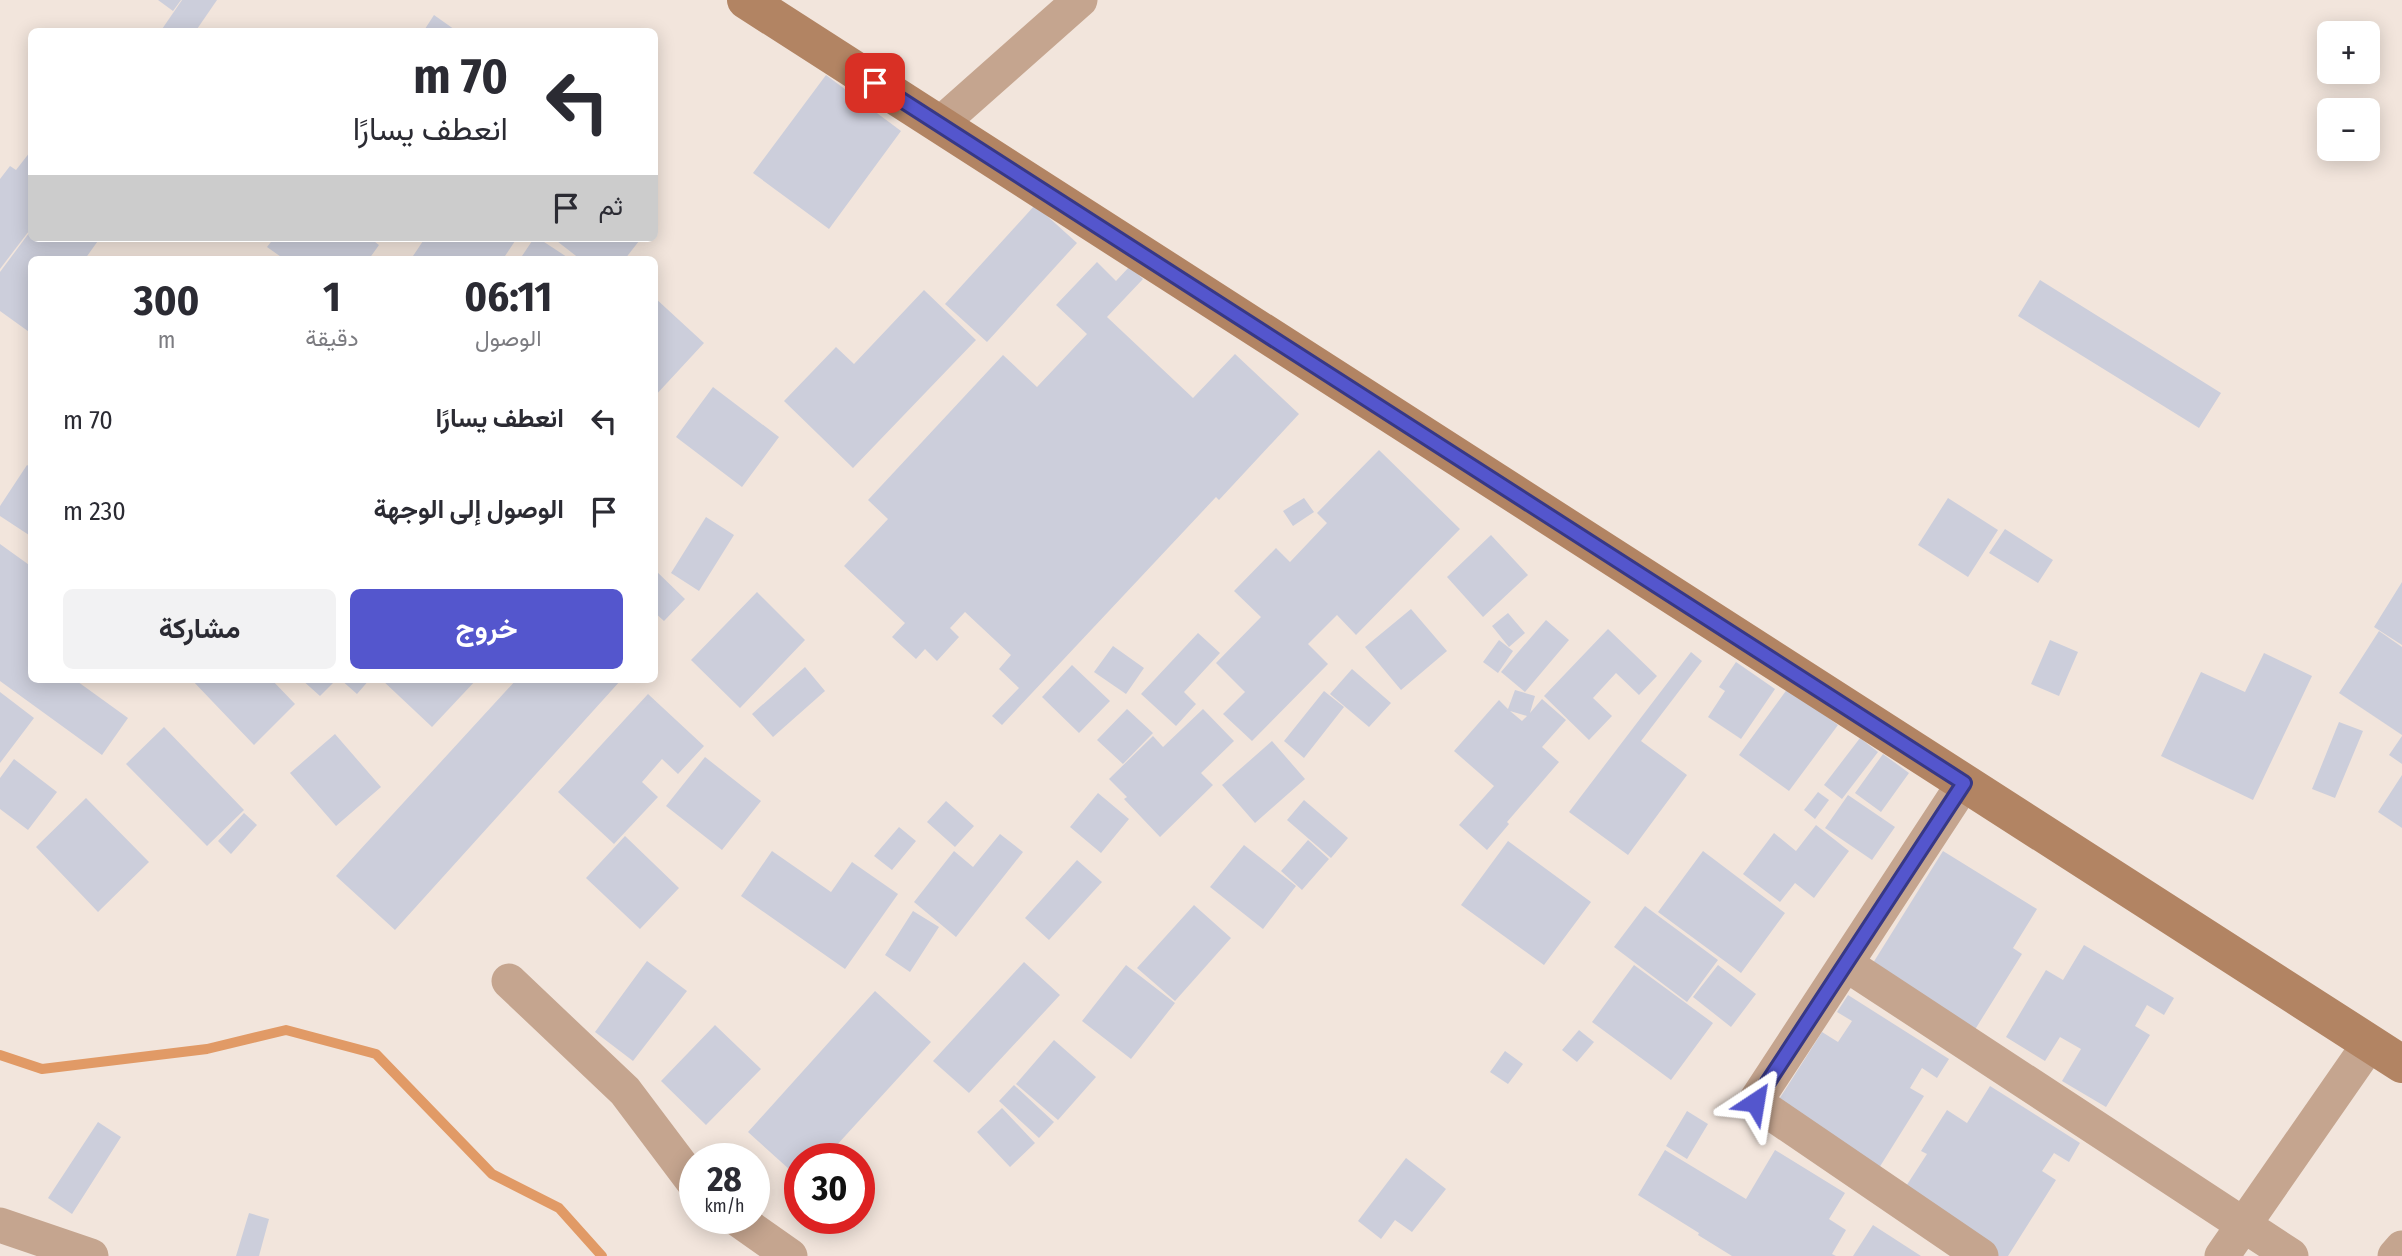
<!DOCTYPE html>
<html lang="ar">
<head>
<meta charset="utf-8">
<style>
	body { margin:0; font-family:"Fira Sans Condensed",Vazirmatn,sans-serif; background:#f2f2f3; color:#2b2b33; direction:rtl; height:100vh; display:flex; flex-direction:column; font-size:26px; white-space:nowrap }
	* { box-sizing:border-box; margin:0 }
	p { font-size:23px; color:#7c7c81 }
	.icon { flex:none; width:38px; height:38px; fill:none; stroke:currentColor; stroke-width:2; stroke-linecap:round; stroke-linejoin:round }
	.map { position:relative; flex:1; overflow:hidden; direction:ltr }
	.drawer { position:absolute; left:28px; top:256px; width:630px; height:427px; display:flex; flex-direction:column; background:#fff; border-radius:10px; box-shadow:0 4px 18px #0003; direction:rtl }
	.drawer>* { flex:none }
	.top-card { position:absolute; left:28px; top:28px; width:630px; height:214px; border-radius:10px; box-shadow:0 4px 18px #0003; direction:rtl; background:#fff; color:#2b2b33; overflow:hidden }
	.buttons { position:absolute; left:2317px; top:21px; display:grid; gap:14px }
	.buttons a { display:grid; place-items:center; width:63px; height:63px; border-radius:10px; background:#fff; box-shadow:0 4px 18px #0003; font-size:35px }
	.speed { position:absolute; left:679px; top:1143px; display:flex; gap:14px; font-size:35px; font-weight:700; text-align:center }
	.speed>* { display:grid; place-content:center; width:91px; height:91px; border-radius:50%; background:#fff; box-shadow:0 4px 18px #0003; line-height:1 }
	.speed small { font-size:18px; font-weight:400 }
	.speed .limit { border:10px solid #d22; background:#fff; color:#111 }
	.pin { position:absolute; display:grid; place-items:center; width:60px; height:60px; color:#fff; margin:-30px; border-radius:14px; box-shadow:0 4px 10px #0006 }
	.me { position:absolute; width:77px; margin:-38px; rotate:33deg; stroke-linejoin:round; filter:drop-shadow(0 0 5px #0008) }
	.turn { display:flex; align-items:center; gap:24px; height:147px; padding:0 35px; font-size:32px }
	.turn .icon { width:91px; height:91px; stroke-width:2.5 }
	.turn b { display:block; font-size:49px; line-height:60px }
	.then { display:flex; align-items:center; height:66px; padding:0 35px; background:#0003; gap:14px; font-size:26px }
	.eta { display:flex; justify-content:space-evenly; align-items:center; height:119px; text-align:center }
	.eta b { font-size:42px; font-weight:700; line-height:49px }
	.action { display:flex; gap:14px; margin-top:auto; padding:14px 35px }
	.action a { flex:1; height:80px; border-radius:10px; background:#5456cd; color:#fff; font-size:28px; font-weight:700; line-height:80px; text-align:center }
	.action a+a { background:#f2f2f3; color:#2b2b33 }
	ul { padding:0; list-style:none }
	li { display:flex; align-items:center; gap:21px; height:91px; padding:0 35px }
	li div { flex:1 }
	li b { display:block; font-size:26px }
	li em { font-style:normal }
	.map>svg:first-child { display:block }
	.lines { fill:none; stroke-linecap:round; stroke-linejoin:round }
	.stream { stroke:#e19a66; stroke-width:10 }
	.building { fill:#cccedb; fill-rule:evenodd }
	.minor { stroke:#c5a58f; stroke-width:35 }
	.secondary { stroke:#b28463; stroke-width:38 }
	.route-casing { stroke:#373885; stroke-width:18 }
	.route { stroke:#5456cd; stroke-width:12 }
</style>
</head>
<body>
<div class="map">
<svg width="2402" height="1256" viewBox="0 0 2402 1256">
	<rect width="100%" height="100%" fill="#f2e5dc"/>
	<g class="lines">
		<path class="stream" d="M0,1055L42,1069L207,1049L286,1030L376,1054L492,1174L559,1208L602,1256"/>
	</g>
	<path class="building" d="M158,0H181L173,11Z
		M182,0H217L195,32H160Z
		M434,15L458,32H423Z
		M826,75L901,131L829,229L753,173Z
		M30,152L32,153V227L0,269V179L10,166L16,170Z
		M1035,205L1077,243L987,342L945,304Z
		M32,229V238H100L85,259H32V334L0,311V272Z
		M274,238H370L379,245L369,259H284L267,247Z
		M425,238H517L503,259H411Z
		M534,238H538L570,259H520Z
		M553,238H636L639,241L625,259H580Z
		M1097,262L1116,281L1130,266L1143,279L1107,317L1193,398L1235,354L1299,414L1219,500L1216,497L1002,725L992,716L1019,688L999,669L1011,655L965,612L950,628L959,637L937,661L925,649L916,659L892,637L905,623L844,566L888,519L868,500L1003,355L1037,387L1087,334L1056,305Z
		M2040,280L2221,393L2199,428L2018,316Z
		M924,290L976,340L853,468L784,401L836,347L854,364Z
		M654,297L704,343L654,397Z
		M713,387L779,437L742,487L676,437Z
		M1379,450L1460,529L1356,635L1337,615L1308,644L1328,664L1252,741L1223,714L1245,692L1216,663L1261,617L1234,591L1276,548L1290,562L1327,523L1317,513Z
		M27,465L32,468V537L0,516V506Z
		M1304,498L1314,512L1293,526L1283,511Z
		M1948,498L1998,530L1968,577L1918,545Z
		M706,517L734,535L699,591L671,573Z
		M2005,529L2053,560L2038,583L1989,553Z
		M1491,535L1528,575L1483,617L1447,577Z
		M0,544L32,567V679H74L128,718L102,755L0,681Z
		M654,569L685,599L664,621L654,612Z
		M2402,582V645L2374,627Z
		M757,592L805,640L740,708L691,660Z
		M1411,609L1447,651L1401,690L1365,647Z
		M1508,613L1525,633L1509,647L1492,626Z
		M1546,620L1569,640L1525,692L1501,672Z
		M1608,629L1657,676L1639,695L1616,673L1593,698L1612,716L1589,740L1544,696Z
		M2379,631L2402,647V735L2339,693Z
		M1198,633L1220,653L1184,692L1196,704L1176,726L1141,694Z
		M1499,640L1513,651L1498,673L1483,662Z
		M2050,640L2078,652L2059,696L2031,684Z
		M1113,646L1144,668L1126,694L1094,672Z
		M1691,652L1702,661L1641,741L1687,775L1628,855L1569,812Z
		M2264,653L2312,676L2253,800L2161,756L2201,672L2245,692Z
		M1736,662L1775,689L1741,739L1708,717L1725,691L1719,687Z
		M1072,665L1110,701L1079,733L1042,697Z
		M805,667L825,691L773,737L752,714Z
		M1352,669L1391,703L1369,727L1330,694Z
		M191,679H271L295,704L254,745Z
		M301,679H337L320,696Z
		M340,679H370L357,694Z
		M381,679H477L432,727Z
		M517,679L621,680L395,930L336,876Z
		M1788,688L1838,725L1789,791L1739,755Z
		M1515,690L1535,696L1530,713L1542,699L1566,720L1542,747L1559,762L1507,822L1509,824L1487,850L1459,825L1494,786L1454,751L1499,700L1508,709ZM1510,711L1527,716L1522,721Z
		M1324,691L1344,707L1304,758L1284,741Z
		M0,692L34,718L0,763Z
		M648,694L704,746L678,774L662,759L642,782L658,797L614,844L558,792Z
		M1127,709L1153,733L1123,764L1097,740Z
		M1203,709L1234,741L1201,773L1213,785L1160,837L1124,799L1127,797L1109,779L1153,736L1163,747Z
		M2339,722L2363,731L2335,798L2312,789Z
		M164,727L244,810L207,846L126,764Z
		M335,734L381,787L336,826L290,773Z
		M2402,736V764L2389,755Z
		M1860,738L1878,752L1842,799L1824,785Z
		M1272,741L1305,779L1255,823L1222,785Z
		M1883,754L1909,773L1881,812L1855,793Z
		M705,757L761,801L722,850L666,806Z
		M14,759L57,792L28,830L0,809V778Z
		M2402,775V828L2378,812Z
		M1818,792L1829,800L1815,819L1804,810Z
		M1098,793L1129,819L1101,853L1070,827Z
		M1848,795L1895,827L1872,860L1825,828Z
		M86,798L149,862L98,912L36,847Z
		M1304,800L1348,838L1331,858L1287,820Z
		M946,801L974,826L955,847L927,822Z
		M244,813L257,825L231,854L218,841Z
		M1816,825L1849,851L1814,898L1795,883L1780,902L1743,874L1774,833L1796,851Z
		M899,827L916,841L892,870L874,856Z
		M1000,834L1023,852L956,937L914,902L954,851L973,867Z
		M625,836L679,888L640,929L586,878Z
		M1308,840L1329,859L1302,890L1281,871Z
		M1508,841L1591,902L1544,965L1461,905Z
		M1244,845L1296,886L1263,929L1210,887Z
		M772,851L831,892L852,862L898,894L845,969L741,896Z
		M1703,851L1785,913L1741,973L1658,912Z
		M1943,851L2037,909L2013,948L2022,954L1971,1036L1868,971Z
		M1077,860L1102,882L1049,940L1025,918Z
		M1194,905L1231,938L1175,1001L1137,968Z
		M1645,906L1718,960L1687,1002L1614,947Z
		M913,911L939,927L910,972L885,955Z
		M2084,945L2174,998L2164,1015L2147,1005L2135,1026L2150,1035L2106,1107L2062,1081L2081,1049L2060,1037L2045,1061L2006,1037L2046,970L2063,980Z
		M647,961L687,991L633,1061L595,1032Z
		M1024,962L1060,995L969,1093L933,1061Z
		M1126,965L1175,1003L1131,1059L1082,1021Z
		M1634,965L1713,1023L1671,1080L1592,1022Z
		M1718,965L1756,994L1731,1027L1693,997Z
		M875,991L931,1042L825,1158H800V1179L748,1132Z
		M1848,995L1949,1059L1937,1078L1922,1068L1910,1088L1924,1096L1874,1176L1771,1112L1822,1032L1838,1042L1852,1021L1837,1012Z
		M715,1025L761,1069L706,1125L661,1081Z
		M1579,1030L1594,1042L1577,1062L1562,1050Z
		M1054,1040L1096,1077L1058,1120L1016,1084Z
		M1505,1051L1523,1064L1508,1084L1490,1072Z
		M1014,1085L1054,1122L1039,1138L999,1101Z
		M1990,1086L2080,1143L2069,1162L2054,1153L2042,1171L2056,1180L2008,1256H1992L1899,1197L1927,1154L1921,1151L1947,1110L1967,1123Z
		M1002,1108L1035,1143L1010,1167L977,1132Z
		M1687,1111L1708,1124L1687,1159L1666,1146Z
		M98,1122L121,1137L72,1214L48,1198Z
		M1665,1150L1746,1199L1775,1150L1845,1193L1829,1219L1846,1230L1832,1254L1836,1256H1732L1698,1235L1699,1233L1638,1195Z
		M1406,1158L1446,1189L1412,1232L1395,1220L1381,1239L1358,1221Z
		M249,1213L269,1219L259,1256H236Z
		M1873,1225L1921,1256H1853Z"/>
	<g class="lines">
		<path class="minor" d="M940,124L1080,0
			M1964,783L1755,1102L1981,1256
			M1846,964L2291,1256
			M509,981L625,1091L695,1184
			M736,1218L790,1256
			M0,1225L91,1256
			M2222,1256L2370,1043
			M2395,1256L2402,1248"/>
		<path class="secondary" d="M746,0L2402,1064"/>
	</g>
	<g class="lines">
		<g class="route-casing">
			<path id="route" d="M875,83L1964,783L1755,1102"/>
		</g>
		<use href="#route" class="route"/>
	</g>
</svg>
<div class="buttons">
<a>+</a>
<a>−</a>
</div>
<div class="speed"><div>28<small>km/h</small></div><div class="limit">30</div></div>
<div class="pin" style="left:875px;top:83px;background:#d93025"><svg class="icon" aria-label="arrive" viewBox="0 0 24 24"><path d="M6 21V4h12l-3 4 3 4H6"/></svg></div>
<svg class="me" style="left:1755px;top:1102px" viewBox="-20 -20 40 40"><path d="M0-17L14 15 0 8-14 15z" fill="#5456cd" stroke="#fff" stroke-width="4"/></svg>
<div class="top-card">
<div class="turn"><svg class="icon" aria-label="left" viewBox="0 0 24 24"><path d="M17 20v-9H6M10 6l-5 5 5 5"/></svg><div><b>70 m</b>انعطف يسارًا</div></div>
<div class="then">ثم<svg class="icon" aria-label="arrive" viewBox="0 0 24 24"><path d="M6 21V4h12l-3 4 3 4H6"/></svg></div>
</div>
<section class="drawer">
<div class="eta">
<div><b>06:11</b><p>الوصول</p></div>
<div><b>1</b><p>دقيقة</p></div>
<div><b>300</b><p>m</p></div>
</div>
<ul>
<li><svg class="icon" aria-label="left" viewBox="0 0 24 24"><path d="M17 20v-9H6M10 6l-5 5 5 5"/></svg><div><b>انعطف يسارًا</b></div><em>70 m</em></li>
<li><svg class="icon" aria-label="arrive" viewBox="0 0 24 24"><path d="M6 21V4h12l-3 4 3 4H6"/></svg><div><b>الوصول إلى الوجهة</b></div><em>230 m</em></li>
</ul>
<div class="action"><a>خروج</a><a>مشاركة</a></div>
</section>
</div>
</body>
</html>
